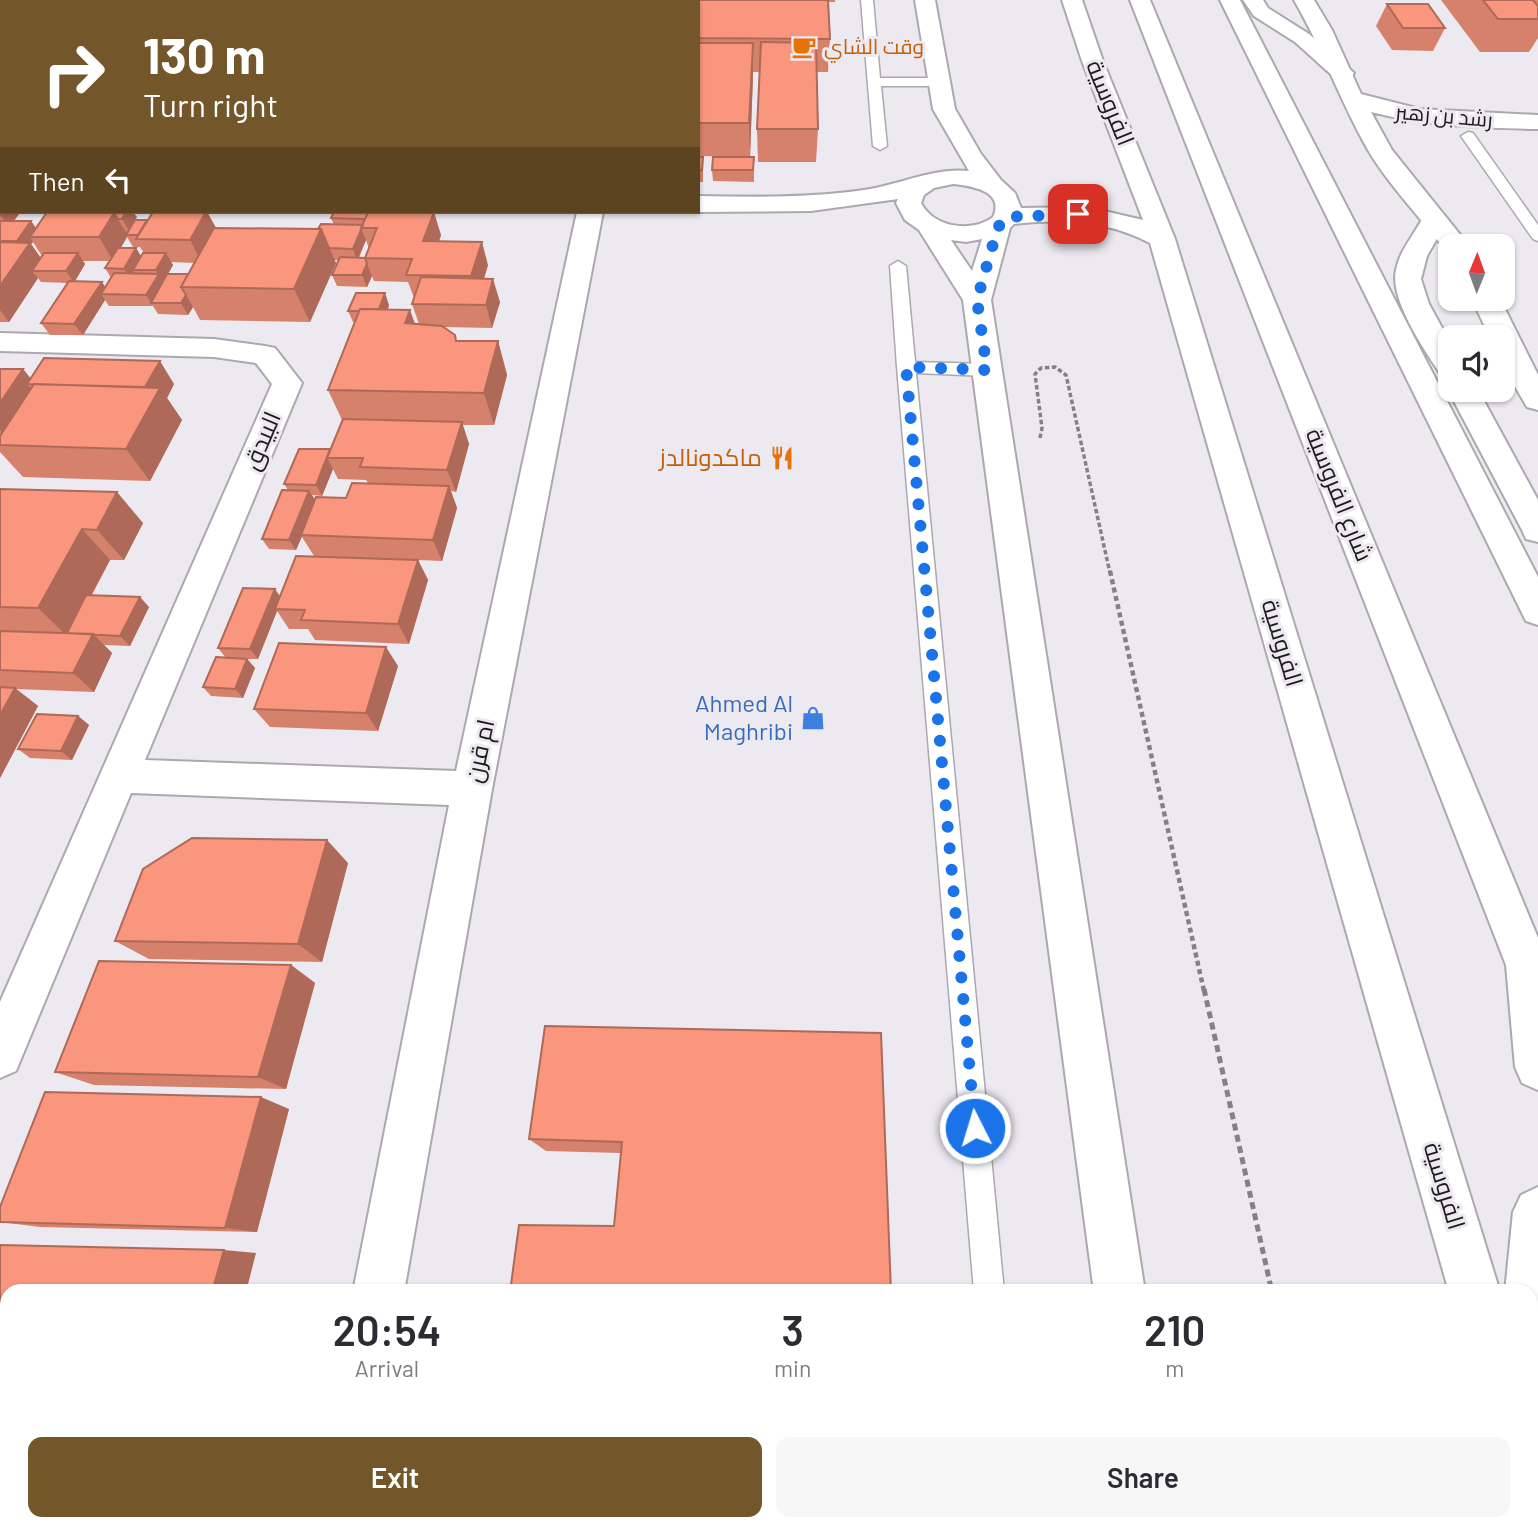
<!DOCTYPE html>
<html lang="en">
<head>
<meta charset="utf-8">
<style>
	body { margin:0; font-family:Barlow,Cairo,sans-serif; background:#f7f7f7; color:#2b2b33; height:100vh; display:flex; flex-direction:column; font-size:26px; white-space:nowrap }
	* { box-sizing:border-box; margin:0 }
	p { font-size:23px; color:#7c7c81 }
	.icon { flex:none; width:38px; height:38px; fill:none; stroke:currentColor; stroke-width:2; stroke-linecap:round; stroke-linejoin:round }
	.map { position:relative; flex:1; overflow:hidden }
	.sheet { position:absolute; left:0px; top:1284px; width:1538px; height:247px; display:flex; flex-direction:column; background:#fff; border-radius:21px 21px 0 0; box-shadow:0 2px 5px #0004 }
	.sheet>* { flex:none }
	.guide { position:absolute; left:0px; top:0px; width:700px; height:214px; box-shadow:0 2px 5px #0004; background:#73562a; color:#fff; overflow:hidden }
	.needle { width:46px; rotate:1deg }
	.fabs { position:absolute; left:1438px; top:234px; display:grid; gap:14px }
	.fabs a { display:grid; place-items:center; width:77px; height:77px; border-radius:14px; background:#fff; box-shadow:0 2px 5px #0004; font-size:35px }
	.pin { position:absolute; display:grid; place-items:center; width:60px; height:60px; color:#fff; margin:-30px; border-radius:14px; box-shadow:0 4px 10px #0006 }
	.me { position:absolute; width:77px; margin:-38px; rotate:355deg; stroke-linejoin:round; filter:drop-shadow(0 0 5px #0008) }
	.turn { display:flex; align-items:center; gap:24px; height:147px; padding:0 28px; font-size:32px }
	.turn .icon { width:91px; height:91px; stroke-width:2.5 }
	.turn b { display:block; font-size:49px; line-height:60px }
	.then { display:flex; align-items:center; height:66px; padding:0 28px; background:#0003; gap:14px; font-size:26px }
	.eta { display:flex; justify-content:space-evenly; align-items:center; height:119px; text-align:center }
	.eta b { font-size:42px; font-weight:600; line-height:49px }
	.button { display:flex; gap:14px; margin-top:auto; padding:14px 28px }
	.button a { flex:1; height:80px; border-radius:14px; background:#73562a; color:#fff; font-size:28px; font-weight:600; line-height:80px; text-align:center }
	.button a+a { background:#f7f7f7; color:#2b2b33 }
	.map>svg:first-child { display:block }
	.lines { fill:none; stroke-linecap:round; stroke-linejoin:round }
	.service-casing { stroke:#aca8af; stroke-width:3 }
	.minor-casing { stroke:#aca8af; stroke-width:4 }
	.trunk-casing { stroke:#aca8af; stroke-width:4 }
	.path-far2 { stroke:#848186; stroke-width:3.5; stroke-dasharray:4.5 2.5; stroke-linecap:butt }
	.path-far1 { stroke:#848186; stroke-width:4.5; stroke-dasharray:5 3.5; stroke-linecap:butt }
	.path { stroke:#848186; stroke-width:5; stroke-dasharray:7 4.5; stroke-linecap:butt }
	.service { fill:#fff; fill-rule:evenodd }
	.minor { fill:#fff; fill-rule:evenodd }
	.trunk { fill:#fff; fill-rule:evenodd }
	.wall { fill:#d6816c; fill-rule:evenodd }
	.shaded-wall { fill:#ae6958 }
	.building { fill:#f9967d; stroke:#ae6958; stroke-width:2 }
	.route { stroke:#1a73e8; stroke-width:12; stroke-dasharray:0 21.6 }
	.labels { text-anchor:middle; stroke-width:6; stroke-linejoin:round; paint-order:stroke }
	.far-food-label { font-size:21px; fill:#c56008; stroke:#ede9f0; text-anchor:start }
	.far-street-label { font-size:21px; fill:#1d1b1e; stroke:#ede9f0 }
	.street-label { font-size:24px; fill:#1d1b1e; stroke:#ede9f0 }
	.food-label { font-size:24px; fill:#c56008; stroke:#ede9f0; text-anchor:end }
	.shop-label { font-size:24px; fill:#366cbe; stroke:#ede9f0; text-anchor:end }
</style>
</head>
<body>
<div class="map">
<svg width="1538" height="1531" viewBox="0 0 1538 1531">
	<rect width="100%" height="100%" fill="#ede9f0"/>
	<g class="lines">
		<g class="service-casing">
			<path id="service" d="M861,0H873L880,78H938L945,82L938,86H881L887,146L880,150L873,146Z
				M1468,132L1473,133L1538,225V241L1533,239L1461,136Z
				M898,261L906,266L915,362L987,364L996,370L987,376L916,373L1004,1292H974L897,367L890,266Z
				M993,1524H1027L1028,1531H994Z"/>
		</g>
		<g class="minor-casing">
			<path id="minor" d="M301,0H321L300,2Z
				M625,0H645V2H625Z
				M915,0H935L955,109L981,154L1001,180L1015,193L1021,208L1087,207L1143,220L1082,61L1062,0H1082L1103,61L1175,239L1500,1292H1449L1150,243C1106,220 1063,219 1014,224L1010,228L991,300L1145,1292H1094L963,300L919,230L905,220L896,203L898,199L811,211L698,212V196C754,197 809,198 864,190C899,185 934,167 969,171L933,109ZM953,184C972,186 1005,191 993,217C972,233 934,228 921,203L924,195L934,188ZM982,239L972,271L951,240L966,242Z
				M1294,0H1314L1332,30L1361,94L1420,109L1538,115V129C1481,128 1426,126 1371,112L1392,150L1470,247H1451V253H1448C1423,221 1388,184 1368,150C1340,101 1322,48 1294,0Z
				M0,59H2V73H0Z
				M0,190H2V204H0Z
				M577,212H603L492,789L404,1292H353L449,805L131,793L16,1071L0,1078V1002L272,384L256,363L214,357L0,351V333L214,339L265,346L275,348L302,383L145,760L456,771Z
				M1472,299H1500L1538,375V410L1527,407L1503,366V338H1490Z
				M1531,1451L1538,1454V1529L1526,1524H1531Z
				M306,1524H362L361,1531H305Z
				M1125,1524H1181L1182,1531H1126Z"/>
		</g>
		<g class="trunk-casing">
			<path id="trunk" d="M1130,0H1150L1538,938V1090L1522,1083L1515,1067L1506,965Z
				M1220,0H1240L1538,577V625L1526,621L1521,611Z
				M1243,0H1263L1268,8L1309,34L1354,73L1351,78H1335L1295,42L1254,16Z
				M1434,213L1443,216L1447,221L1427,256L1421,279L1429,304L1451,344V377L1441,375C1425,351 1389,299 1396,270C1399,252 1413,236 1421,221L1425,216Z
				M1451,386V390H1478L1538,500V542L1526,539L1522,530L1448,390Z
				M1538,1187V1314L1531,1317V1292H1505L1513,1212L1521,1195Z"/>
		</g>
		<path class="path-far2" d="M1040,438L1042,428L1035,374L1041,368L1055,367L1066,375L1110,573"/>
		<path class="path-far1" d="M1110,571L1204,991"/>
		<path class="path" d="M1204,989L1272,1292
			M1317,1524L1318,1531"/>
		<use href="#service" class="service"/>
		<use href="#minor" class="minor"/>
		<use href="#trunk" class="trunk"/>
	</g>
	<path class="wall" d="M7,0H286L285,2H8Z
		M476,0H547V2H477Z
		M684,0H835V2H828L830,39L828,72H817L818,129L816,162H758L757,129L760,72H753L750,157L698,156V2Z
		M1441,0H1538V38L1529,52H1480Z
		M1387,4L1445,28L1433,51L1392,50L1376,26Z
		M0,76L2,77V170L0,172Z
		M698,157H703V182H698Z
		M754,157V182L713,181L712,170Z
		M0,202L19,214L14,221H31L36,228L137,217L134,222L207,212L216,228L318,229L334,225L331,218L334,212L441,235L439,241L488,265L484,279L500,302L492,328L444,327L457,341H498L507,375L494,425H462L469,444L456,492L451,491L457,508L442,561L418,560L428,580L409,644L315,640L308,629H289L277,611L258,659H247L255,668L243,698L211,696L203,687L226,658L218,648L280,596L314,556L302,537L296,550L269,549L262,539L288,490L284,484L330,449L342,420L328,390L355,322H353L348,311L389,305L388,309L415,324H419L412,304L414,298L408,282L374,281L372,276L367,287L337,286L332,275L338,260H334L336,263L310,322L200,320L193,307L188,315L158,314L153,306H109L105,300L83,335H50L41,323L68,283L41,282L38,278L9,322H0ZM127,237L133,247H140L144,253L141,256L136,248H121ZM366,240L369,249L365,258H359ZM33,242L42,256L41,258L31,244ZM83,261H110L105,268L111,278L105,287L102,282L75,281L85,264ZM171,262L195,263L188,274H168L173,265ZM333,469L338,479L366,480L368,483L346,498L315,500L312,495L322,496Z
		M0,369H23L31,379L174,384L167,398L182,420L150,481L23,477L0,452Z
		M0,489L143,523L124,560H110L91,596L149,607L130,646L104,645L112,653L94,692L16,689L38,706L0,778Z
		M398,666L378,731L270,727L254,709Z
		M78,716L89,725L72,760L30,758L18,749Z
		M348,863L322,962L149,959L115,941Z
		M291,965L315,983L286,1089L94,1085L55,1072Z
		M545,1026L891,1292L614,1226L621,1153L546,1151L529,1139Z
		M289,1109L257,1232L40,1227L0,1222Z
		M7,1449V1524L0,1531V1450Z"/>
	<path class="shaded-wall" d="M116,0H144L143,2H115Z
		M224,0H244L245,2H223Z
		M753,43V76L750,157L749,123Z
		M2,149V170L1,172L0,151Z
		M4,212H17L19,214L9,227L1,216Z
		M126,212H133L137,217L129,231L122,219Z
		M206,212H207L219,233L202,263L190,240Z
		M434,212L441,235L431,264L423,241Z
		M114,213L128,235H126L127,237L113,261L99,237Z
		M31,221L39,233L30,237L33,242L31,244L46,266L32,271L38,278L9,322L0,310V286L24,251L17,241Z
		M361,228L366,240L357,260L353,249Z
		M321,229L336,263L310,322L294,289Z
		M482,242L488,265L477,299L471,276Z
		M136,248L143,260L133,270L135,274L131,280L124,269Z
		M78,253L85,264L74,283L66,271Z
		M166,253L173,265L151,303L146,295L158,275L156,270Z
		M367,264L372,276L367,287L362,275Z
		M493,279L500,302L492,328L486,305Z
		M102,282L109,293L101,294L105,300L83,335L74,324Z
		M385,293L389,305L383,323L378,311Z
		M186,295L193,307L188,315L181,303Z
		M410,310L422,343L405,323Z
		M498,341L507,375L494,425L484,393Z
		M160,361L174,384L167,398L182,420L150,481L126,449L145,387Z
		M23,369L35,384H27L38,397L9,441L0,430V403Z
		M462,422L469,444L456,492L447,470Z
		M327,458L333,469L322,496L316,485Z
		M449,486L457,508L442,561L433,540Z
		M309,491L316,501L296,550L289,540Z
		M117,492L143,523L124,560L97,530Z
		M82,529L110,560L69,638L38,608Z
		M418,560L428,580L409,644L398,624Z
		M275,589L282,599L275,609L277,611L258,659L250,649Z
		M140,597L149,607L130,646L120,636Z
		M93,634L112,653L94,692L73,673Z
		M386,647L398,666L378,731L366,713Z
		M247,659L255,668L243,698L235,689Z
		M15,688L38,706L0,778V715Z
		M78,716L89,725L72,760L61,751Z
		M327,840L348,863L322,962L298,944Z
		M291,965L315,983L286,1089L258,1077Z
		M261,1097L289,1109L257,1232L225,1228Z
		M224,1250L256,1253L246,1292H212Z
		M159,1524H195L194,1531H157Z"/>
	<path class="building" d="M52,0H116L115,1Z
		M136,0H224L223,2H135Z
		M345,0H374L373,2H344Z
		M502,0H540L539,2H501Z
		M549,0H569V2H548Z
		M684,0H828L830,39L698,38V2H684Z
		M1483,0H1533L1538,6V19H1498Z
		M1387,4H1428L1445,28H1403Z
		M761,42L816,43L818,129H757Z
		M698,43H753L749,123H698Z
		M2,82V125H0V84Z
		M698,157H703L702,170H698Z
		M713,157H754L753,170H712Z
		M0,202H2V212H4L1,216H0Z
		M47,212L114,213L99,237H30Z
		M68,212H126L122,219H118L114,213Z
		M153,212H206L190,240L136,239Z
		M334,212H368L365,219L331,218Z
		M368,212H434L423,241L482,242L471,276L406,275L412,259L365,258L377,228H361Z
		M135,220H147L138,235H126Z
		M0,221H31L17,241H0Z
		M321,224L363,225L353,249L329,248L321,229H318Z
		M214,228L321,229L294,289L181,287Z
		M0,242L30,243L0,286Z
		M118,248H136L124,269L105,268Z
		M44,253H78L66,271H32Z
		M143,253H166L156,270H133Z
		M340,257L365,258L367,264L362,275H332Z
		M114,273L159,274L146,295L101,294Z
		M167,274H188L181,287L186,295L181,303H151Z
		M421,277L493,279L486,305L412,304Z
		M69,281L102,282L74,324L41,323Z
		M356,293H385L379,309H360L359,311H348Z
		M360,309L410,310L405,323L442,326L455,335L456,341H498L484,393L328,390Z
		M44,358L160,361L145,387L27,384Z
		M0,369H23L0,403Z
		M34,384L160,388L126,449L0,445V436Z
		M343,419L462,422L447,470L360,467L363,458H327Z
		M299,449H330L316,485L284,484Z
		M352,483L449,486L433,540L301,535L316,497L346,498Z
		M0,489L117,492L97,530L82,529L38,608L0,607Z
		M282,490L309,491L289,540L262,539Z
		M296,556L418,560L398,624L301,620L305,610L275,609Z
		M243,588L275,589L250,649L218,648Z
		M86,595L140,597L120,636L67,633Z
		M0,631L93,634L73,673L0,670Z
		M279,643L386,647L366,713L254,709Z
		M216,657L247,659L235,689L203,687Z
		M0,687L15,688L0,715Z
		M37,714L78,716L61,751L18,749Z
		M192,838L327,840L298,944L115,941L143,869Z
		M99,961L291,965L258,1077L55,1072Z
		M545,1026L881,1033L891,1292H510L519,1225L614,1226L622,1142L529,1139Z
		M45,1092L261,1097L225,1228L0,1222V1207Z
		M0,1245L224,1250L212,1292H7V1410L0,1409Z
		M0,1456H7V1524H159L157,1531H0Z
		M473,1524H900V1531H472Z"/>
	<g class="lines">
		<path class="route" d="M975,1128L906,367L987,370L977,300L998,227L1007,217L1078,214"/>
	</g>
	<defs>
		<g id="cafe-bare" transform="scale(1.89)"><path d="M-5.5-4.5H6V0H3Q3 3.5 0 3.5H-2.5Q-5.5 3.5-5.5 0ZM3-3.2v2h1.7v-2ZM-6 4.5H4V6H-6Z" fill="#e8710a" stroke="#ede9f0" stroke-width="2.5" paint-order="stroke"/></g>
		<g id="restaurant-bare" transform="scale(1.89)"><path d="M-5-6h1v4h1v-4h1v4h1v-4h1v5L-1.5 .5V6h-2V.5L-5-1ZM5-6V6H3V1.5H1.5Q1.5-4 5-6Z" fill="#e8710a" stroke="#ede9f0" stroke-width="2.5" paint-order="stroke"/></g>
		<g id="shop-bare" transform="scale(1.89)"><path d="M-5-2.5h2.3a2.7 3.5 0 0 1 5.4 0H5L5.5 6h-11ZM-1.5-2.5h3a1.5 2.3 0 0 0-3 0Z" fill="#3f7fe0" stroke="#ede9f0" stroke-width="2.5" paint-order="stroke"/></g>
	</defs>
	<g fill-rule="evenodd">
		<use href="#cafe-bare" x="804" y="47"/>
		<use href="#restaurant-bare" x="782" y="458"/>
		<use href="#shop-bare" x="813" y="718"/>
	</g>
	<g class="labels">
		<g class="far-food-label">
			<text x="824" y="54">وقت الشاي</text>
		</g>
		<g class="far-street-label">
			<text transform="translate(1444 116) rotate(5)" y="7">رشد بن زهير</text>
		</g>
		<g class="street-label">
			<text transform="translate(1110 103) rotate(68)" y="8">الفروسية</text>
			<text transform="translate(262 441) rotate(-67)" y="8">البيدق</text>
			<text transform="translate(1339 495) rotate(68)" y="8">شارع الفروسية</text>
			<text transform="translate(1282 643) rotate(73)" y="8">الفروسية</text>
			<text transform="translate(480 751) rotate(-78)" y="8">ام قرن</text>
			<text transform="translate(1444 1186) rotate(73)" y="8">الفروسية</text>
		</g>
		<g class="food-label">
			<text x="762" y="466">ماكدونالدز</text>
		</g>
		<g class="shop-label">
			<text x="793" y="712">Ahmed Al<tspan x="793" dy="28">Maghribi</tspan></text>
		</g>
	</g>
</svg>
<div class="fabs">
<a><svg class="needle" viewBox="-14 -14 28 28"><path d="M0-13l5 13h-10z" fill="#e53935"/><path d="M0 13l5-13h-10z" fill="#7c7c81"/></svg></a>
<a><svg class="icon" aria-label="sound" viewBox="0 0 24 24"><path d="M4 9h4l5-4v14l-5-4H4zM17 9q2 3 0 6"/></svg></a>
</div>
<div class="pin" style="left:1078px;top:214px;background:#d93025"><svg class="icon" aria-label="arrive" viewBox="0 0 24 24"><path d="M6 21V4h12l-3 4 3 4H6"/></svg></div>
<svg class="me" style="left:975px;top:1128px" viewBox="-20 -20 40 40"><circle r="17" fill="#1a73e8" stroke="#fff" stroke-width="3"/><path d="M0-11L8 9 0 5-8 9z" fill="#fff"/></svg>
<div class="guide">
<div class="turn"><svg class="icon" aria-label="right" viewBox="0 0 24 24"><path d="M7 20v-9h11M14 6l5 5-5 5"/></svg><div><b>130 m</b>Turn right</div></div>
<div class="then">Then<svg class="icon" aria-label="left" viewBox="0 0 24 24"><path d="M17 20v-9H6M10 6l-5 5 5 5"/></svg></div>
</div>
<section class="sheet">
<div class="eta">
<div><b>20:54</b><p>Arrival</p></div>
<div><b>3</b><p>min</p></div>
<div><b>210</b><p>m</p></div>
</div>
<div class="button"><a>Exit</a><a>Share</a></div>
</section>
</div>
</body>
</html>
